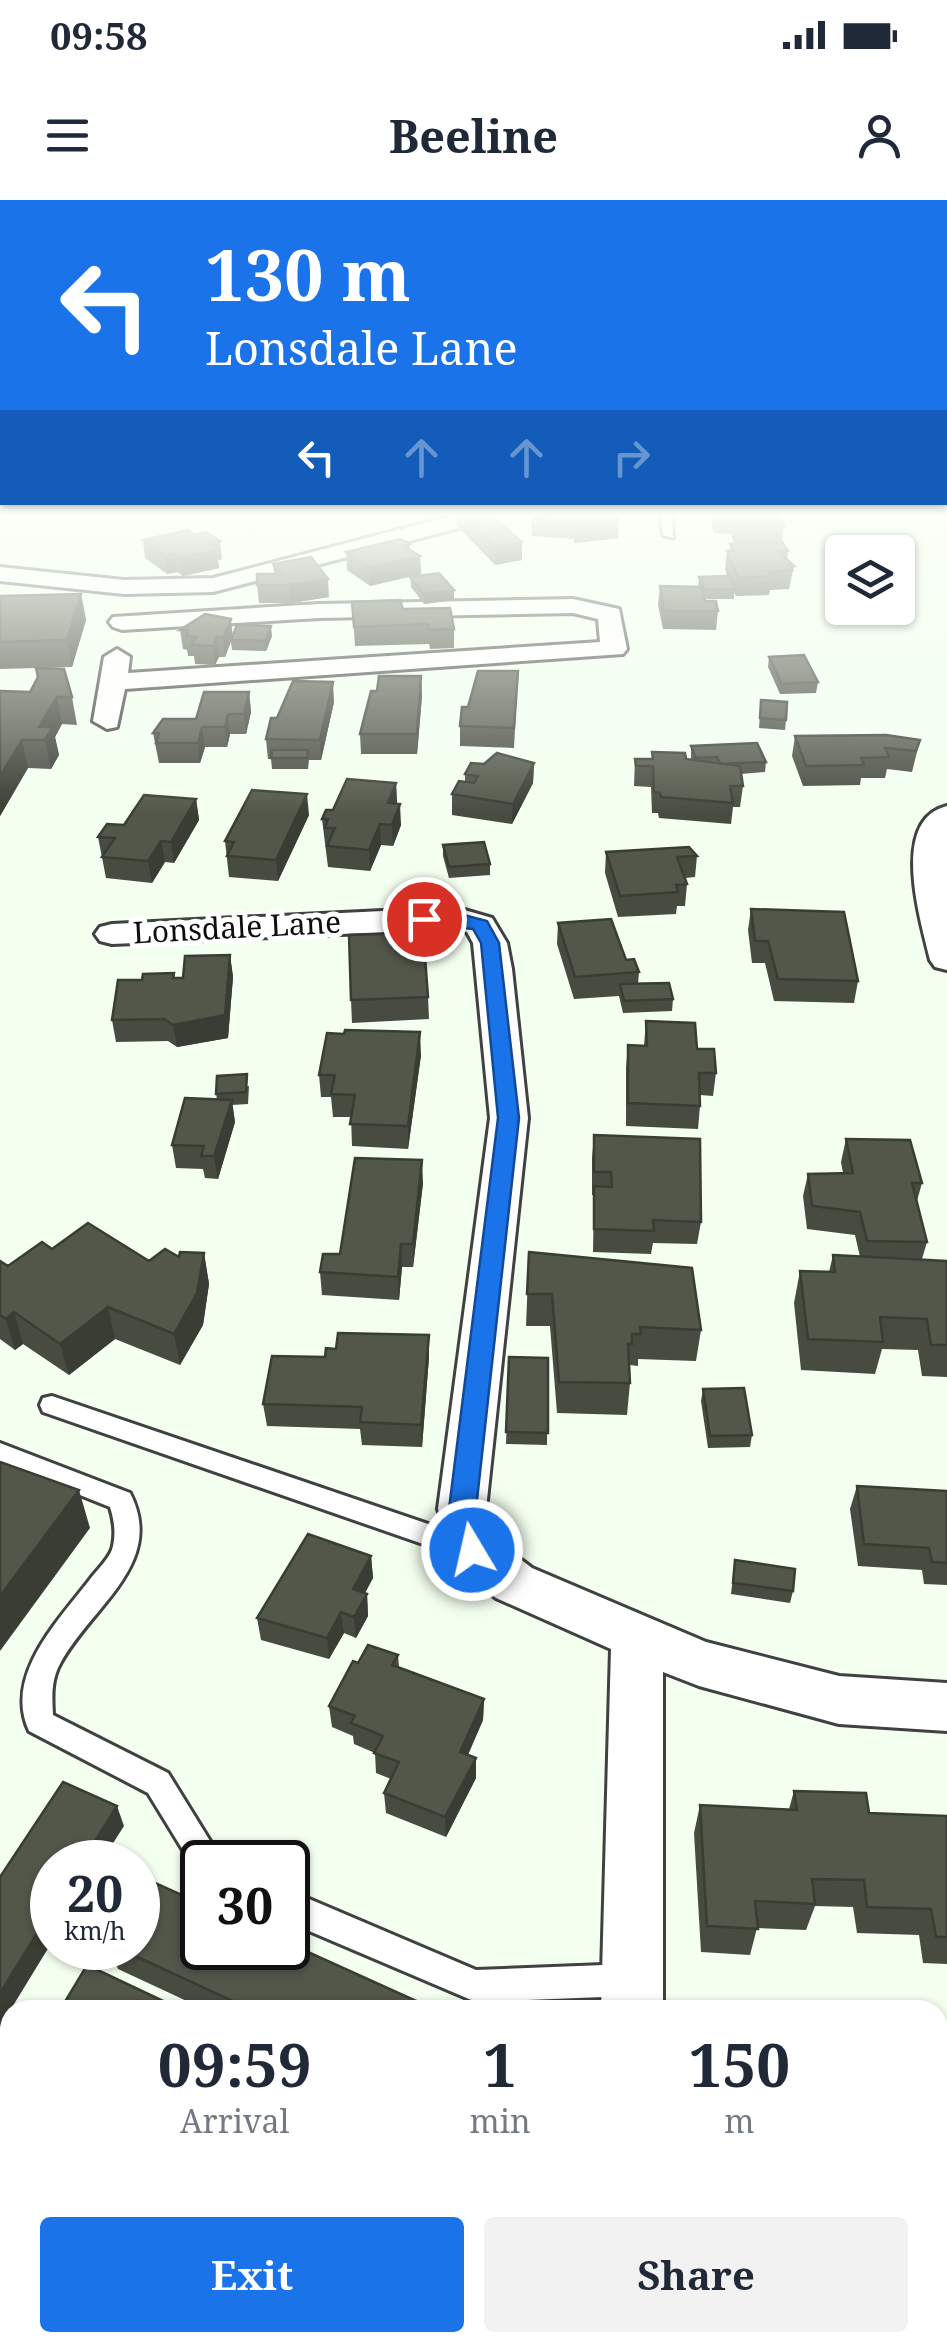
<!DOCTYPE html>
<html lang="en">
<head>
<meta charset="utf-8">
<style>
	body { margin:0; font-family:"Noto Serif",serif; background:#f2f2f3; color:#1f2937; height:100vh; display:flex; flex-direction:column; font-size:38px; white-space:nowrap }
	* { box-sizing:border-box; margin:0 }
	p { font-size:32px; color:#747a83 }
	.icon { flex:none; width:55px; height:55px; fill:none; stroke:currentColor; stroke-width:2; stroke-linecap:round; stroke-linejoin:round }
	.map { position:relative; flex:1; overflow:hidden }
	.side { position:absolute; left:0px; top:1800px; width:948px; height:352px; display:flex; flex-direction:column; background:#fff; border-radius:30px 30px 0 0; box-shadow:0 2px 8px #0004 }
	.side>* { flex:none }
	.top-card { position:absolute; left:0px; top:0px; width:948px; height:305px; box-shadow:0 2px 8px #0004; background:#1a73e8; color:#fff; overflow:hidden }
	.controls { position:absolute; left:825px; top:335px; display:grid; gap:20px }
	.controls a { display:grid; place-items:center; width:90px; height:90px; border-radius:10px; background:#fff; box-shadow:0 2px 8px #0004; font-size:50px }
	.speed { position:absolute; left:30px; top:1640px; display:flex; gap:20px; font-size:50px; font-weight:700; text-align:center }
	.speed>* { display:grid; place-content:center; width:130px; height:130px; border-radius:50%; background:#fff; box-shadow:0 2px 8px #0004; line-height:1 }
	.speed small { font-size:25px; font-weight:400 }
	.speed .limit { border:5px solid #111; border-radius:15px; background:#fff; color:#111 }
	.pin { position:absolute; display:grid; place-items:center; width:85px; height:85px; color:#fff; margin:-42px; border:5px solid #fff; border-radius:50%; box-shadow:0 2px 10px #0007 }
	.me { position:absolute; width:110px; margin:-55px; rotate:351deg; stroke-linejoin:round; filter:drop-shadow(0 0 8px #0008) }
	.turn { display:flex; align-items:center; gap:35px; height:210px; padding:0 40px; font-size:45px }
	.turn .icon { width:130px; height:130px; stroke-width:2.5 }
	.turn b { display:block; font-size:70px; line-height:85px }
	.lanes { display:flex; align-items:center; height:95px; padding:0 40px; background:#0003; justify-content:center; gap:50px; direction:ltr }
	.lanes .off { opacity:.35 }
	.eta { display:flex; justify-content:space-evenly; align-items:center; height:170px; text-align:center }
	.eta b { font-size:60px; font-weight:700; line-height:70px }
	.primary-button { display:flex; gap:20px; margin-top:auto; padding:20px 40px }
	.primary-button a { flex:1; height:115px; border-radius:10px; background:#1a73e8; color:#fff; font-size:40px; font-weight:700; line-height:115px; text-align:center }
	.primary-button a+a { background:#f2f2f3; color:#1f2937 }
	.status { display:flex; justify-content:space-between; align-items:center; height:70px; padding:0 50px; background:#fff; direction:ltr }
	.status svg { height:28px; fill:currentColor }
	header { display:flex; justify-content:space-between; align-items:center; height:130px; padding:0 40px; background:#fff; font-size:45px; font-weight:700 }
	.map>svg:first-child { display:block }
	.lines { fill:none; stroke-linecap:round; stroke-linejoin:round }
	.service-casing { stroke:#414141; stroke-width:6 }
	.minor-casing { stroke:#414141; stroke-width:6 }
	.service { fill:#fff; fill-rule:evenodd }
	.minor { fill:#fff; fill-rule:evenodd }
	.wall { fill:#474b40 }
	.shaded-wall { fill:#3a3d34 }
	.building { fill:#53574a; stroke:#3a3d34; stroke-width:2.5 }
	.route { fill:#1a73e8; stroke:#114b97; stroke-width:2.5 }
	.labels { text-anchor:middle; stroke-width:10; stroke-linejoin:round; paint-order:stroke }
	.far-street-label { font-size:30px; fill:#0e0e0e; stroke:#fff }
</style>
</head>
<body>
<div class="status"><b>09:58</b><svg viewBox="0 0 49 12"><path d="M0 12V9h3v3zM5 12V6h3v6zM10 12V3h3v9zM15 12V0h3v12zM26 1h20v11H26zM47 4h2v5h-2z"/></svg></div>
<header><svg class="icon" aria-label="menu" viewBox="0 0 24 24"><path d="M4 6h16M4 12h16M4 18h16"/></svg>Beeline<svg class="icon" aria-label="person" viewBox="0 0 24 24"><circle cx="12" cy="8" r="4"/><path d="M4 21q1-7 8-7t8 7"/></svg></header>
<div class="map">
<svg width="947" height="2152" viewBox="0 0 947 2152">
	<rect width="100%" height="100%" fill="#f3ffef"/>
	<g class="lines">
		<g class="service-casing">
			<path id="service" d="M660,314H672L673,338L663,335Z
				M52,1196L481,1342L485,1350L481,1358L472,1361L43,1212L40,1205L43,1198Z
				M0,1243L130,1293C166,1363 92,1406 61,1462C51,1479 52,1496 53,1515L168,1573L223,1662H202V1675L197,1673L148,1593L29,1531C3,1475 60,1419 91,1378C98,1369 111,1357 113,1346C116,1332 114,1320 110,1307L0,1263Z
				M288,1690L476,1770L629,1764L640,1769L645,1780L640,1791L629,1796L476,1802L288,1722Z"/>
		</g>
		<g class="minor-casing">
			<path id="minor" d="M459,314L489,316L486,321L213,392L124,394L0,381V367L124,380L213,378Z
				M573,399L619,409L627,449L623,454L125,489L117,527L107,529L93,521L104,457L117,449L130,457L128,473L600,442L598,419L573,413L319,418L122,430L113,427L109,422L113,417L319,404Z
				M947,606V770L935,767L930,760C921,721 889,620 947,606Z
				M424,709H461L492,718L507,743L512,769L528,918L486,1309L494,1339L532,1368L706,1442L839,1476L947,1483V1531L839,1524L699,1486L663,1472V1810H601L611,1449L496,1398L454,1365L438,1309L490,918L473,743L467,732L458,729L112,744L100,741L95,734L100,727L112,724Z
				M593,2142H664V2152H592Z"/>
		</g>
		<use href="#service" class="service"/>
		<use href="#minor" class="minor"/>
	</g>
	<path class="wall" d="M456,314H489L522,360L495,365L456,325Z
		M531,314H618V338L574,343V339L532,336Z
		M713,314H779L784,326L782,342L788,351L787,360L794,366L789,389L770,390L769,395L736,396L734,393V399H704L705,401L718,411L716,430L663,429L658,405L660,386L698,387L699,377L727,376L725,369L727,351H730V344H734L731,334L714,333L712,326Z
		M143,340L222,359L218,360L219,368L183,376L177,372L167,374L145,358Z
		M410,350L420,356L421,374L370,386L347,370L346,352Z
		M273,364L329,397L291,403H259L257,385L274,374Z
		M410,377L454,390V400L424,404L411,387Z
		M81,394L86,420L72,467L36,468L72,497L77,525L62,524L55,537L59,555L51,569L28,568L0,616V491L30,492L38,478L36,468L0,469V396Z
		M352,402L403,409L454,429V448L430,449L429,444L355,446Z
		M180,430L232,435L272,436L266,451L232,450L231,442L225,457H219L215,465L195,464L194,456H188L187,450L183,449Z
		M769,457L818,482L816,493L780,494L768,467Z
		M518,471L514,548L460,546V526L468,507Z
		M421,476L422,496L417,554H361L360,534Z
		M249,492L251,512L246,534H230L227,547H205L200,563H159L153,533L196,519Z
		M761,500L786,520L785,530L759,528Z
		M334,502L321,560H309L308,569H272L271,559H268L266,539L277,518Z
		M795,536L920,540L912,572L887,569L885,578H861L860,585L803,586L792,556Z
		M691,546L766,562L765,572L741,574L743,586L740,607H733L731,624L659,618L658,613H652L651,587L634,586L635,559H652V552L691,560Z
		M534,563L533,583L512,624L452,615V594L465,582V574L484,564Z
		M396,583L397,603L401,625L393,646L381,645L370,671L328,667L322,619L333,610Z
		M196,599L199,620L174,663L165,662L152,683L106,678L98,637L124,625Z
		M309,615L278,681L229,677L225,641Z
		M443,645L490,664V675L449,678L443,656Z
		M606,652L697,656L695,677L685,678L687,684L685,706H677L676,714L618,717L605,673Z
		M751,709L858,781L854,803L774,801L765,763H752L748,730Z
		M558,723L626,760L639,772L638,784L673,799L672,811L623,813L619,796L574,799L557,744Z
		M230,755L233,777L228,838L177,847L168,841L116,842L112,820L142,780L174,773L175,778H183Z
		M416,758L428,797L429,819L352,823L351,800Z
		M646,821L697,849L716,873L713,896L700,895V906L698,929L626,926V868L628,845L644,846Z
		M421,855L408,949L352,946L351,917H333L331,897H321L319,875Z
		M249,886L248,904L232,905L235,922L218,979L205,978L203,969L176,968L172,945L217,899L216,894Z
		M594,935L701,1022L697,1044L653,1043L651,1054L593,1052L594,995H592V958Z
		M846,939L922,983L917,1001L927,1042L922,1059L947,1061V1177L922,1176L918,1150L882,1149L875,1174L801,1170L794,1103L800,1071L829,1072L833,1055L860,1057L855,1035L807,1029L803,996L808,974L843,973L841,962Z
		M423,983L413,1067H402L399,1100L322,1095L320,1072Z
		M52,1049L149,1061L204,1053L209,1084L203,1125L180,1165L115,1139L69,1175L23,1144L15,1150L0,1139V1061L8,1066Z
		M529,1052L701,1130L696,1161L638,1159V1166L630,1165V1183L627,1215L557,1213L550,1126H526Z
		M325,1157H429L422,1247L362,1245L360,1229L267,1226L263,1204Z
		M509,1157L548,1158L547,1245L506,1244Z
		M703,1189L752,1235L750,1247L708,1248L701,1201Z
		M857,1286L947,1291V1385L924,1384L922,1370L858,1366L850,1309Z
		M371,1356L373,1378L365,1393L367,1394L368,1416L356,1438L344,1433L329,1459L261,1440L257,1418Z
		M735,1360L793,1391L790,1403L731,1394Z
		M398,1455L399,1467L484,1499L483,1520L468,1555L476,1578L446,1637L386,1613L384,1593L391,1579L376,1573L375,1553L354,1544L353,1536L332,1527L329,1506L358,1463Z
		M794,1591L869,1613L947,1616V1764L923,1763L919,1735L857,1733L853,1707L815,1706L806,1730L757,1728L750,1755L701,1752L694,1633L700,1605L789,1609Z
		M110,1748H138L436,1810H206L118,1769Z
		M10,1894V1931L0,1915V1911Z"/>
	<path class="shaded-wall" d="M619,320L618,338L574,343L575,325Z
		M220,341L222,359L218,360L219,368L183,376L180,358L208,344Z
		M522,342V360L495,365V347Z
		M410,344V359L420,356L421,374L370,386L369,368L403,346Z
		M174,354L177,372L167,374L165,356Z
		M328,379L329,397L291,403L289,385Z
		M454,390V400L424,404V394Z
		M81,394L86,420L72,467L67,440Z
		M231,419L233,438L231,440L225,457L223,438Z
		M271,426L272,436L266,451L265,441Z
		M217,437L219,457L215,465L213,446Z
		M421,476L422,496L417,554V534Z
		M333,482L334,502L321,560L320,540Z
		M249,492L251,512L246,534L244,514Z
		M57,497L62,524L55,537L59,555L51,569L45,540L39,527Z
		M228,514L230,534L227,547L225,527Z
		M202,527L205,547L200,563L198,543Z
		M22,540L28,568L0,616V576Z
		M534,563L533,583L512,624L513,604Z
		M396,583L397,604L388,603Z
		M307,594L309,615L278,681L276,660Z
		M196,599L199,620L174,663L171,642Z
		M400,604L401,625L393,646L392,625Z
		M380,624L381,645L370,671L369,650Z
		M161,641L165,662L152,683L148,661Z
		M230,755L233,777L228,838L177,847L173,825Z
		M420,832L421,855L408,949V926Z
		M232,900L235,922L218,979L214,956Z
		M422,960L423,983L413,1067V1044Z
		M401,1044L402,1067L399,1100L398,1077Z
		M204,1053L209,1084L203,1125L180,1165L174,1134Z
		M108,1107L115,1139L69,1175L60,1144Z
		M14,1112L23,1144L15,1150L6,1119Z
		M429,1135V1157L422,1247L421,1225Z
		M79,1290L90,1328L0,1451V1396Z
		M371,1356L373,1378L355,1411L353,1389Z
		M367,1394L368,1416L356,1438L354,1417Z
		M341,1412L344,1433L329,1459L327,1438Z
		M484,1499L483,1520L460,1572V1552Z
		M476,1558V1578L446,1637L445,1617Z
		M117,1606L124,1626L101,1662H82Z
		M52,1709V1742L0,1827V1793Z"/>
	<path class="building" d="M462,314H489L522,342L495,347Z
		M533,314H618L619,320L575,325L574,321L533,318Z
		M716,314H779L784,326H736L733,316Z
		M188,330L195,335L206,332L220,341L208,344L217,350L180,358L174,354L165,356L143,340Z
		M400,339L410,344L403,346L420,356L369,368L346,352Z
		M782,342L788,351L779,352L794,366H789L792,370L769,372L772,376L738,378L727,351H735L730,344Z
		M311,357L328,379L289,385H257V374H280L273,364Z
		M439,373L454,390L424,394L410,377Z
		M730,376L735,389L705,390L699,377Z
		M660,386L701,387L705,401H716L718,411H664Z
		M81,394L67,440L0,442V396Z
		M400,400L403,409L450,408L454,429L429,430L428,424L354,427L352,402Z
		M205,414L231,419L223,438L217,437L213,446L192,445L196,437L186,436L188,430H180Z
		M237,425L271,426L265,441L231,440Z
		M804,455L818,482L782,484L769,457Z
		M36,468L64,469L72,497H57L39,527H53L45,540H22L0,576V491L30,492L38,477Z
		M478,471H518L514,528L460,526L462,507H468Z
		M379,476H421L417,534H360L371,491H377Z
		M293,481L333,482L320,540L266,539L271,518H277Z
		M204,492H249L244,514H228L225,527H202L198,543H156L159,533H153L163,519H196Z
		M761,500L787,502L786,520L760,518Z
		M886,535L920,540L916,551L885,548L889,557L861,558L864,565L806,566L795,536Z
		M757,543L766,562L720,564L717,557L696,558L691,546Z
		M272,550H308L307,558H271Z
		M652,552L685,553L686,559L740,566L743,586H730L733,603L661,597L660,593L654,592L653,566H636L635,559H653Z
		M497,553L534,563L513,604L452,594L459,581L474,583L478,576L465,574L471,563L484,564Z
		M347,579L396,583L388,603L400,604L392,625L380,624L369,650L327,646L335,628H325L328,619H322L326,610H333Z
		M252,590L307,594L276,660L227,656L234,642L225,641Z
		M144,595L196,599L171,642L161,641L148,661L102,657L115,638L98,637L107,624L124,625Z
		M484,642L490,664L449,667L443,645Z
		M689,647L697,656L677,657L687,684L676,685L678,692L620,696L606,652Z
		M751,709L844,712L858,781L778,779L768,741H755Z
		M611,719L626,760L634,759L639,772L575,777L558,723Z
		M414,733L416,758L425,757L428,797L351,800L349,735Z
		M230,755L225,815L173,825L164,819L112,820L118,780H142L143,774L174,773L173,778H183L185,756Z
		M669,783L673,799L624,801L620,784Z
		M646,821L695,823L697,849H714L716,873H699L700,906L628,903V845L647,846Z
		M345,830L420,832L408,926L350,924L355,895L331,894L335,875H319L327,833L344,834Z
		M247,874L246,892L216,894L217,876Z
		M185,898L232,900L214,956H201L204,946L172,945Z
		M594,935L700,939L701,1022L653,1020L654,1031L594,1029V986L612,987L611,972H594Z
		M846,939L910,940L922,983H912L927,1042L867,1041L860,1012L812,1006L808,974L853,973Z
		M355,958L422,960L413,1044H401L398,1077L320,1072L323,1054H340Z
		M88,1023L149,1061L165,1049L179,1057L180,1052L204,1053L197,1093L174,1134L108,1107L60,1144L14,1112L6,1119L0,1115V1061L8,1066L42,1042L52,1049Z
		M529,1052L692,1068L701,1130L640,1127L641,1134H632V1144H628L630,1183L559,1182L552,1094H527Z
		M833,1055L947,1061V1145H931L927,1119L880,1117L883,1142L808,1139L800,1071L835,1072Z
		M338,1133L429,1135L421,1225L360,1222L362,1207L263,1204L272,1156L325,1157L326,1148L336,1149Z
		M509,1157L548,1158V1233L506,1232Z
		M744,1188L752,1235L710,1236L703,1189Z
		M0,1262L79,1290L0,1396Z
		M857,1286L947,1291V1363L932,1362L929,1348L864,1344Z
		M308,1334L371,1356L353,1389L367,1394L354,1417L341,1412L327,1438L257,1418Z
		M735,1360L795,1369L793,1391L733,1383Z
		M368,1445L398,1455L392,1465L484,1499L460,1552L476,1558L445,1617L384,1593L399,1562L374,1553L383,1536L351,1523L355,1516L329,1506L353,1461L358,1463Z
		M63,1582L117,1606L82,1662H52V1709L0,1793V1677Z
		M794,1591L866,1593L869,1613L947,1616V1737H936L931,1709L867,1707L864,1680L812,1679L815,1704L755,1701L758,1729L707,1726L700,1605L797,1610Z
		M146,1679L202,1704V1748H288V1743L436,1810H252L118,1748H138V1693Z
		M87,1765L182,1810H60Z
		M10,1894V1919L0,1913V1911Z"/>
	<linearGradient id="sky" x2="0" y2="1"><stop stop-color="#9cb4ee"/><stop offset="0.51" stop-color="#fafff8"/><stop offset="1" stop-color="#fafff8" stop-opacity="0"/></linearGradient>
	<rect width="947" height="615" fill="url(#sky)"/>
	<path class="route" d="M424,714H460L487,721L499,743L519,918L476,1309L485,1350L481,1358H462L449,1309L498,918L481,743L473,729L418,723V715Z"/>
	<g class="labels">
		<g class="far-street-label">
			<text transform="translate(237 728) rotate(-3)" y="10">Lonsdale Lane</text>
		</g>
	</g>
</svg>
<div class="controls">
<a><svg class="icon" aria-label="layers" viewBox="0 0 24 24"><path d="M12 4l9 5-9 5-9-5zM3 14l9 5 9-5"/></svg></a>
</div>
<div class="speed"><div>20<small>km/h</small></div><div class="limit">30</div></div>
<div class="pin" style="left:424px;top:719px;background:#d93025"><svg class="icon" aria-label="arrive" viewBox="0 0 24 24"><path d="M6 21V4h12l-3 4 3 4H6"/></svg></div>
<svg class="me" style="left:472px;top:1350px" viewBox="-20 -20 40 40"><circle r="17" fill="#1a73e8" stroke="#fff" stroke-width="3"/><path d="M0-11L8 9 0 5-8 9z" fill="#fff"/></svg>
<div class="top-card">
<div class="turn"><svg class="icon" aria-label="left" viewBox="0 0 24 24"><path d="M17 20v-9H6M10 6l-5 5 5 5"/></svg><div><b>130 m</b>Lonsdale Lane</div></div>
<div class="lanes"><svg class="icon" aria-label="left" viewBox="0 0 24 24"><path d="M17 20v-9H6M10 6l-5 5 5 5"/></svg><svg class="icon off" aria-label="ahead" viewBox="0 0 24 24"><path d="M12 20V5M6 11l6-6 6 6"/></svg><svg class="icon off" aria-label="ahead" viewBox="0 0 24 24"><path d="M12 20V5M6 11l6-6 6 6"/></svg><svg class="icon off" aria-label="right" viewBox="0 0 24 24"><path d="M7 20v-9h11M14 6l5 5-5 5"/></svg></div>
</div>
<section class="side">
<div class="eta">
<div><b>09:59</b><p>Arrival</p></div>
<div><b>1</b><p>min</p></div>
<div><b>150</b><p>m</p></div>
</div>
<div class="primary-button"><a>Exit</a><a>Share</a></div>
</section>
</div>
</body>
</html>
